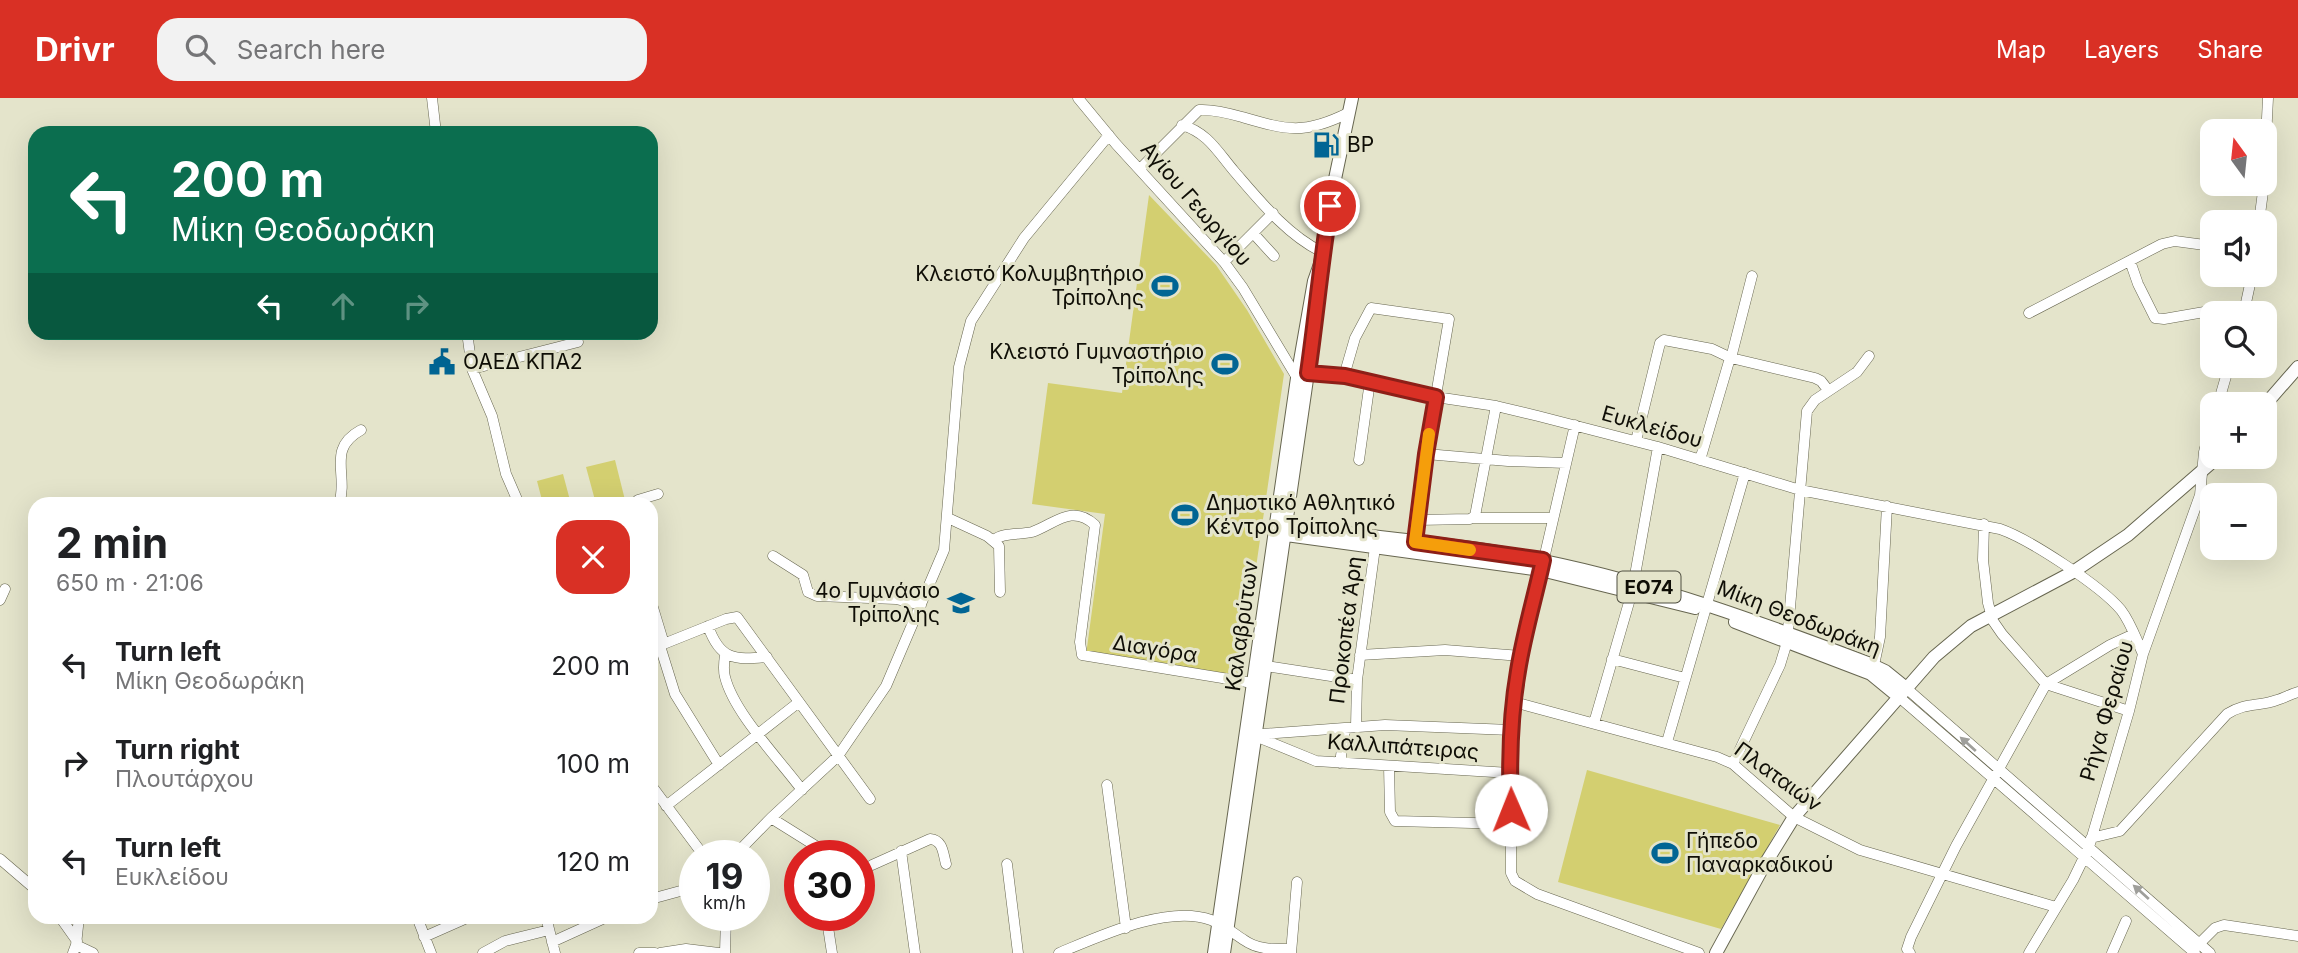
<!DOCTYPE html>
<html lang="en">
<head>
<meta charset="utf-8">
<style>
	body { margin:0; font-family:Inter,sans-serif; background:#f2f2f2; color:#202124; height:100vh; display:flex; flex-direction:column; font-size:26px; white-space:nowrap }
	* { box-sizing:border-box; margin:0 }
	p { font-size:23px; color:#757577 }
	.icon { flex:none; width:38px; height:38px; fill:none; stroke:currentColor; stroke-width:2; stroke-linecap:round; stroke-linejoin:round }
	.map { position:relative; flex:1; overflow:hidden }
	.side { position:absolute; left:28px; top:399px; width:630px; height:427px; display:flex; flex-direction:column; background:#fff; border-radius:21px; box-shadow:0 7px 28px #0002 }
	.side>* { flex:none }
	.top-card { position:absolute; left:28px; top:28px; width:630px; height:214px; border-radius:21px; box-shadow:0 7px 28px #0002; background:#0b6e4f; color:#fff; overflow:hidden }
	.needle { width:46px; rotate:345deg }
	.buttons { position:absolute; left:2200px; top:21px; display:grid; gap:14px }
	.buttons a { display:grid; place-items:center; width:77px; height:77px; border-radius:14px; background:#fff; box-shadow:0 7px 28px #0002; font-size:35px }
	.speed { position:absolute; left:679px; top:742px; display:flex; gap:14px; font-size:35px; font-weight:700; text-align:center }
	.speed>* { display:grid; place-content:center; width:91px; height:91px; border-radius:50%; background:#fff; box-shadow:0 7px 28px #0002; line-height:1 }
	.speed small { font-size:18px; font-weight:400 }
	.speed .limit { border:10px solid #d22; background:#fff; color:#111 }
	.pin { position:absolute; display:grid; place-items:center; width:60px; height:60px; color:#fff; margin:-30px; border:4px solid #fff; border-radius:50%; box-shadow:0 2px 7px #0007 }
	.me { position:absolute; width:77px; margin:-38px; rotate:359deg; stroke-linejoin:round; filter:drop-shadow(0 0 5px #0008) }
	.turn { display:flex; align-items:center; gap:24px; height:147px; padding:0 28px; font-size:32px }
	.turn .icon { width:91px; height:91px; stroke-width:2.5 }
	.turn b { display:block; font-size:49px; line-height:60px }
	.lanes { display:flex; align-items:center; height:66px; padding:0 28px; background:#0003; justify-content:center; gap:35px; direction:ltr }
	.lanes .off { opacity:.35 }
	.round { display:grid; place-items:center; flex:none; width:74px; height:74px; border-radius:21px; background:#f2f2f2 }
	.head { display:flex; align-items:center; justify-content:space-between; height:119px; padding:0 28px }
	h1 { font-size:42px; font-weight:700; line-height:52px }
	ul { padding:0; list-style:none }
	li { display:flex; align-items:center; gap:21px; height:98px; padding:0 28px }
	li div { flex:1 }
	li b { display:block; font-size:26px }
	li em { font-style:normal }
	header { display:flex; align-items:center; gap:42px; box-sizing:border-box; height:98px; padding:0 35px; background:#d93025; color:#fff }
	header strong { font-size:33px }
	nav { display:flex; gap:38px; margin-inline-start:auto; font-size:24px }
	.search { width:490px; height:63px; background:#f2f2f2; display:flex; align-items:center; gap:18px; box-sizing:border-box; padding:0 24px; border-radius:21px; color:#757577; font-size:26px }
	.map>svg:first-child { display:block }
	.green { fill:#d3cf70 }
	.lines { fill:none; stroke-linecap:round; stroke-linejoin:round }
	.minor-casing { stroke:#676650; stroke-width:11 }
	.major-casing { stroke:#676650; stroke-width:14 }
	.minor { stroke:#fff; stroke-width:10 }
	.major { stroke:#fff; stroke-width:12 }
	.oneway { fill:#9f9f9b }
	.route-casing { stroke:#8d1f18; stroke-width:18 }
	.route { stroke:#d93025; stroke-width:12 }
	.slow { stroke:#f59e0b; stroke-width:12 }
	.labels { text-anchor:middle; stroke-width:6; stroke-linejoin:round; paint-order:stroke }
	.shield { fill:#e4e4cb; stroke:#4f4e41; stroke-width:2 }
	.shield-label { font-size:19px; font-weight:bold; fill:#0f0e06 }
	.poi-label { font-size:21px; fill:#0f0e06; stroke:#e4e4cb; text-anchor:start }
	.street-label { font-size:21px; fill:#0f0e06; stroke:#e4e4cb }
</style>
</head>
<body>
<header>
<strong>Drivr</strong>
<div class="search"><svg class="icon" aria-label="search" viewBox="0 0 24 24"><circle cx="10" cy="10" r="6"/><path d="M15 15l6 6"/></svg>Search here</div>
<nav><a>Map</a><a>Layers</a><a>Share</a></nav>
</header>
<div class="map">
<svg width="2298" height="855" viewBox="0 0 2298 855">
	<rect width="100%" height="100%" fill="#e4e4cb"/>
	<path class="green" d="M1149,97L1216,167L1247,212L1284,276L1240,580L1086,557L1105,416L1032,406L1048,285L1122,295Z
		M615,362L626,406H596L586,369Z
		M563,376L571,406H543L537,383Z
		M1587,672L1780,727L1721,831L1558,784Z"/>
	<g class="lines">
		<g class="minor-casing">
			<path id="minor" d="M432,0L436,35
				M1078,0L1116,46L1224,164L1243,190L1299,283
				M1182,27C1208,35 1217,53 1234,73C1259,102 1287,137 1322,154
				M1140,71L1199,12C1213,11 1228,15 1242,19C1287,32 1304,37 1348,15
				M2264,81L2268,0
				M2259,124L2264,86
				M1253,135L1274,158
				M2130,163L2138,186L2155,220L2164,221L2210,213L2245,210
				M1224,164L1273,115
				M2244,214L2252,177
				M2029,215L2162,146L2175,143L2212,148
				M467,234L472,271L492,318L506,376L519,406
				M1731,260L1752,178
				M472,271L578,244
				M1308,275L1344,278L1436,299L1496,308L1538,318L1658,349L1800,392L2000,431C2029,441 2101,488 2121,512C2131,525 2136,541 2143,556
				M1344,278L1355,240L1371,210L1449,221L1426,356L1415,444
				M2218,306L2229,268
				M1575,327L1518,573L1511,632V775L1515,783L1537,796L1699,855
				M1636,343L1660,245L1664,242L1712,251L1731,260L1815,280L1821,283L1828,292
				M1426,356L1508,363L1566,365
				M1359,362L1370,283
				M1700,362L1730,260
				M339,406C349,377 326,351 361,332
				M634,406L638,402L658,396
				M948,420L987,438L999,448L1000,494
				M1473,420H1553
				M1417,422L1470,421L1475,418L1496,308
				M1984,426L1983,462L1988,505L1993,523L2002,536L2046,586L2129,613
				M994,442C1003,434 1020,437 1032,434C1054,427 1071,405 1095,427L1080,544L1082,557L1259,586
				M773,458L803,477L808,494L817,498L896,501L921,507
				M0,502L5,491
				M651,503L664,546
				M708,528C720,562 734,562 767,559
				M660,548L675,596L719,667
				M651,551L726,521L737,519L870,701
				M725,557C724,564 723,572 725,579C734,615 779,661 802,692
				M1360,557L1445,552L1521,558
				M1612,561L1685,580
				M1874,567L1880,539L1887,408
				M1266,568L1357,582
				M1906,590L2210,855
				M1899,599L2195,855
				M1514,604L1717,659L1733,666L1794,719L1860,752L2056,809
				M1594,625L1632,494L1658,349
				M1356,629L1357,582L1376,442
				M1249,637L1385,627L1511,632
				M1260,640L1316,663L1510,675
				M1667,644L1745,375
				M1340,665L1345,630
				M1733,666L1780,567L1787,544L1807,313L1815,302L1857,274L1869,258
				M1389,668L1390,714L1395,723L1511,726
				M651,687L704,758
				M1107,687L1126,830
				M666,708L799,604
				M771,720L819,750
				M2091,740L2120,733L2227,616C2246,604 2258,609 2277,602C2284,600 2291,596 2298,594
				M901,753L915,855
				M734,758L771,720L838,658L886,588L944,452L959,269L971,223L1024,140L1109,37
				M0,761L35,791
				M1007,766L1018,855
				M872,767L930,741C943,742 943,755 946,766
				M651,801L695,789
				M60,819L77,843
				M417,819L431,855
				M546,819L555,855
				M828,829L832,855
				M424,839L467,820
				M552,844L607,819
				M76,847L93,855
				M2196,849L2215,830L2224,827L2298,838
				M73,855L76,847L79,819
				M483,855L505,843L549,832
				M639,855H655
				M660,855L686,851L719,855
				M725,855L726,817
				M1059,855C1100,838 1168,806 1211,822C1224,827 1233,835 1244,842C1258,852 1274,851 1291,851
				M1291,855L1297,784
				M1910,855L1907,851L1911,839L1956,748L2046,586L2110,547L2134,536
				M2029,855L2073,782L2089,749L2129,613L2143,556L2200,397L2204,354L2212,322
				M2112,855L2126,823"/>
		</g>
		<g class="major-casing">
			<path id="major" d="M2264,308L2298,269
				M1280,426C1367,440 1458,444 1544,463C1656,486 1762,525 1868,565L1885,573L1906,590
				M1279,436L1541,472L1695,510
				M1735,524L1871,576L1899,599
				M1214,855L1297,280L1314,183L1320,166L1335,81L1352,0
				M1224,855L1316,219
				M1716,855L1762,771L1794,719L1934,559L1971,528L2073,474L2128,437L2218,359"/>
		</g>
		<use href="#minor" class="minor"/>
		<use href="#major" class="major"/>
	</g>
	<defs><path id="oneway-solid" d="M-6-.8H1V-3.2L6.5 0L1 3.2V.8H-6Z" transform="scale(1.75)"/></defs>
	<g class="oneway">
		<use href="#oneway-solid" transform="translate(1968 646) rotate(-138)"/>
		<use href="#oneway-solid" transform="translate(2141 794) rotate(-138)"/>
	</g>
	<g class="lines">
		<g class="route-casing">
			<path id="route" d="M1330,108C1321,164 1316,219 1308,275L1345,278L1436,299L1426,356L1415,444L1543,462C1535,499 1524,535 1518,573C1510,619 1509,665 1511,712"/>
		</g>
		<use href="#route" class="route"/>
		<path class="slow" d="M1429,336L1415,444L1470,452"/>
	</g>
	<defs>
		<g id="fuel-bare" transform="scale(2.1)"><path d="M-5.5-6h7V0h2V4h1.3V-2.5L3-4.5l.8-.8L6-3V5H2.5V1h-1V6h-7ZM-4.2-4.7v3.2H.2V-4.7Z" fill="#016594" stroke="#e4e4cb" stroke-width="2.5" paint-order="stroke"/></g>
		<g id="stadium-bare" transform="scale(2.1)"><path d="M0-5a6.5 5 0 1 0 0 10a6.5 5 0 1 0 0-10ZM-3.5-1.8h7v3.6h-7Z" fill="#016594" stroke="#e4e4cb" stroke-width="2.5" paint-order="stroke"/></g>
		<g id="civic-bare" transform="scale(2.1)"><path d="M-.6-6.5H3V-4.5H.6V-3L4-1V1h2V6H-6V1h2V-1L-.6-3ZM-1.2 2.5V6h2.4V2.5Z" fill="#016594" stroke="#e4e4cb" stroke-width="2.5" paint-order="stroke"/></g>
		<g id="school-bare" transform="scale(2.1)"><path d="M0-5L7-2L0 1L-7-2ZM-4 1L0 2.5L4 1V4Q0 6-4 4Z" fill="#016594" stroke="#e4e4cb" stroke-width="2.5" paint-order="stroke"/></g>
	</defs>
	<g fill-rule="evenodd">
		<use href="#fuel-bare" x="1326" y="47"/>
		<use href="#stadium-bare" x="1165" y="188"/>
		<use href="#civic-bare" x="442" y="264"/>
		<use href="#stadium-bare" x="1225" y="266"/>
		<use href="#stadium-bare" x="1185" y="417"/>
		<use href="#school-bare" x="961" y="505"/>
		<use href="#stadium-bare" x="1665" y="755"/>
	</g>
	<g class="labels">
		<rect class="shield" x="1617.5" y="473.5" width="63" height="31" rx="5"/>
		<g class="shield-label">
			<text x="1649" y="496">ΕΟ74</text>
		</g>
		<g class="poi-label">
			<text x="1347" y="54">BP</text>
			<text x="1144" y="183" text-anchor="end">Κλειστό Κολυμβητήριο<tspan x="1144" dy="24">Τρίπολης</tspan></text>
			<text x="1204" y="261" text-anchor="end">Κλειστό Γυμναστήριο<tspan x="1204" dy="24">Τρίπολης</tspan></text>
			<text x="463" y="271">ΟΑΕΔ ΚΠΑ2</text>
			<text x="1206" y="412">Δημοτικό Αθλητικό<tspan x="1206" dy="24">Κέντρο Τρίπολης</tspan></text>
			<text x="940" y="500" text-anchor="end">4ο Γυμνάσιο<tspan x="940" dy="24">Τρίπολης</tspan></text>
			<text x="1686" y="750">Γήπεδο<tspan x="1686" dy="24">Παναρκαδικού</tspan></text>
		</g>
		<g class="street-label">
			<text transform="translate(1196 106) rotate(49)" y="7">Αγίου Γεωργίου</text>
			<text transform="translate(1652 329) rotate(16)" y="7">Ευκλείδου</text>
			<text transform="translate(1799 520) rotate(21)" y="7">Μίκη Θεοδωράκη</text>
			<text transform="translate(1242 528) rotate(-82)" y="7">Καλαβρύτων</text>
			<text transform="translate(1346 532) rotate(-83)" y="7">Προκοπέα Άρη</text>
			<text transform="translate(1155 551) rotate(9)" y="7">Διαγόρα</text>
			<text transform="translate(2107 613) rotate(-74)" y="7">Ρήγα Φεραίου</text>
			<text transform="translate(1403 649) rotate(4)" y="7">Καλλιπάτειρας</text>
			<text transform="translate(1778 679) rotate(36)" y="7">Πλαταιών</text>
		</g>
	</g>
</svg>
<div class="buttons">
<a><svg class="needle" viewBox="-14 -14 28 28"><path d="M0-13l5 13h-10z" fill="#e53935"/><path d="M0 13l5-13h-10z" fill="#757577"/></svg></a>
<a><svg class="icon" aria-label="sound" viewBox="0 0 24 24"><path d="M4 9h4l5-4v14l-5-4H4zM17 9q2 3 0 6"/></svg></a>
<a><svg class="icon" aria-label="search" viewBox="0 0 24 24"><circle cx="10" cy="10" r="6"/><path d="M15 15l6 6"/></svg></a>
<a>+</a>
<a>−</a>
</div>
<div class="speed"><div>19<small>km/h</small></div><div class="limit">30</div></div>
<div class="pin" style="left:1330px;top:108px;background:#d93025"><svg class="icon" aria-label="arrive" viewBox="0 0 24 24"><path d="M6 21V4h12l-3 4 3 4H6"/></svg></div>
<svg class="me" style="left:1511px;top:712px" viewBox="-20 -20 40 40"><circle r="19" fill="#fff"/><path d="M0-13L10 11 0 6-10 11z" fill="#d93025"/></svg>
<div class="top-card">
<div class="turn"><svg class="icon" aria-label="left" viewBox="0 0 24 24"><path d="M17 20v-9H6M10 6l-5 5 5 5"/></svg><div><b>200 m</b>Μίκη Θεοδωράκη</div></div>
<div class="lanes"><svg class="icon" aria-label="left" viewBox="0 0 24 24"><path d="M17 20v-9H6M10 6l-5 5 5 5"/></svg><svg class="icon off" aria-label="ahead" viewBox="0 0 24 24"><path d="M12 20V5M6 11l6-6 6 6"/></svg><svg class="icon off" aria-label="right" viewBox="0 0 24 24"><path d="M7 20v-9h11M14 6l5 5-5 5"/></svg></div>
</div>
<section class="side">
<div class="head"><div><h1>2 min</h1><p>650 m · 21:06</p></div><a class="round" style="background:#d93025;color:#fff"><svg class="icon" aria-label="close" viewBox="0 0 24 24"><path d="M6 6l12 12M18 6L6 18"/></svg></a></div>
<ul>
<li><svg class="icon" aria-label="left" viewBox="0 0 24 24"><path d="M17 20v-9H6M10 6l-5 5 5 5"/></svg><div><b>Turn left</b><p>Μίκη Θεοδωράκη</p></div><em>200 m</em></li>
<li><svg class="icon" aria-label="right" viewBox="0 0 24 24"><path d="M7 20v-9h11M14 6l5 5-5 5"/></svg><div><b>Turn right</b><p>Πλουτάρχου</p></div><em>100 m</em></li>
<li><svg class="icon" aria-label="left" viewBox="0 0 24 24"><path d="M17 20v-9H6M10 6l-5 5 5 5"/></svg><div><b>Turn left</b><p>Ευκλείδου</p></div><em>120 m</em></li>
</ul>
</section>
</div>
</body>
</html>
